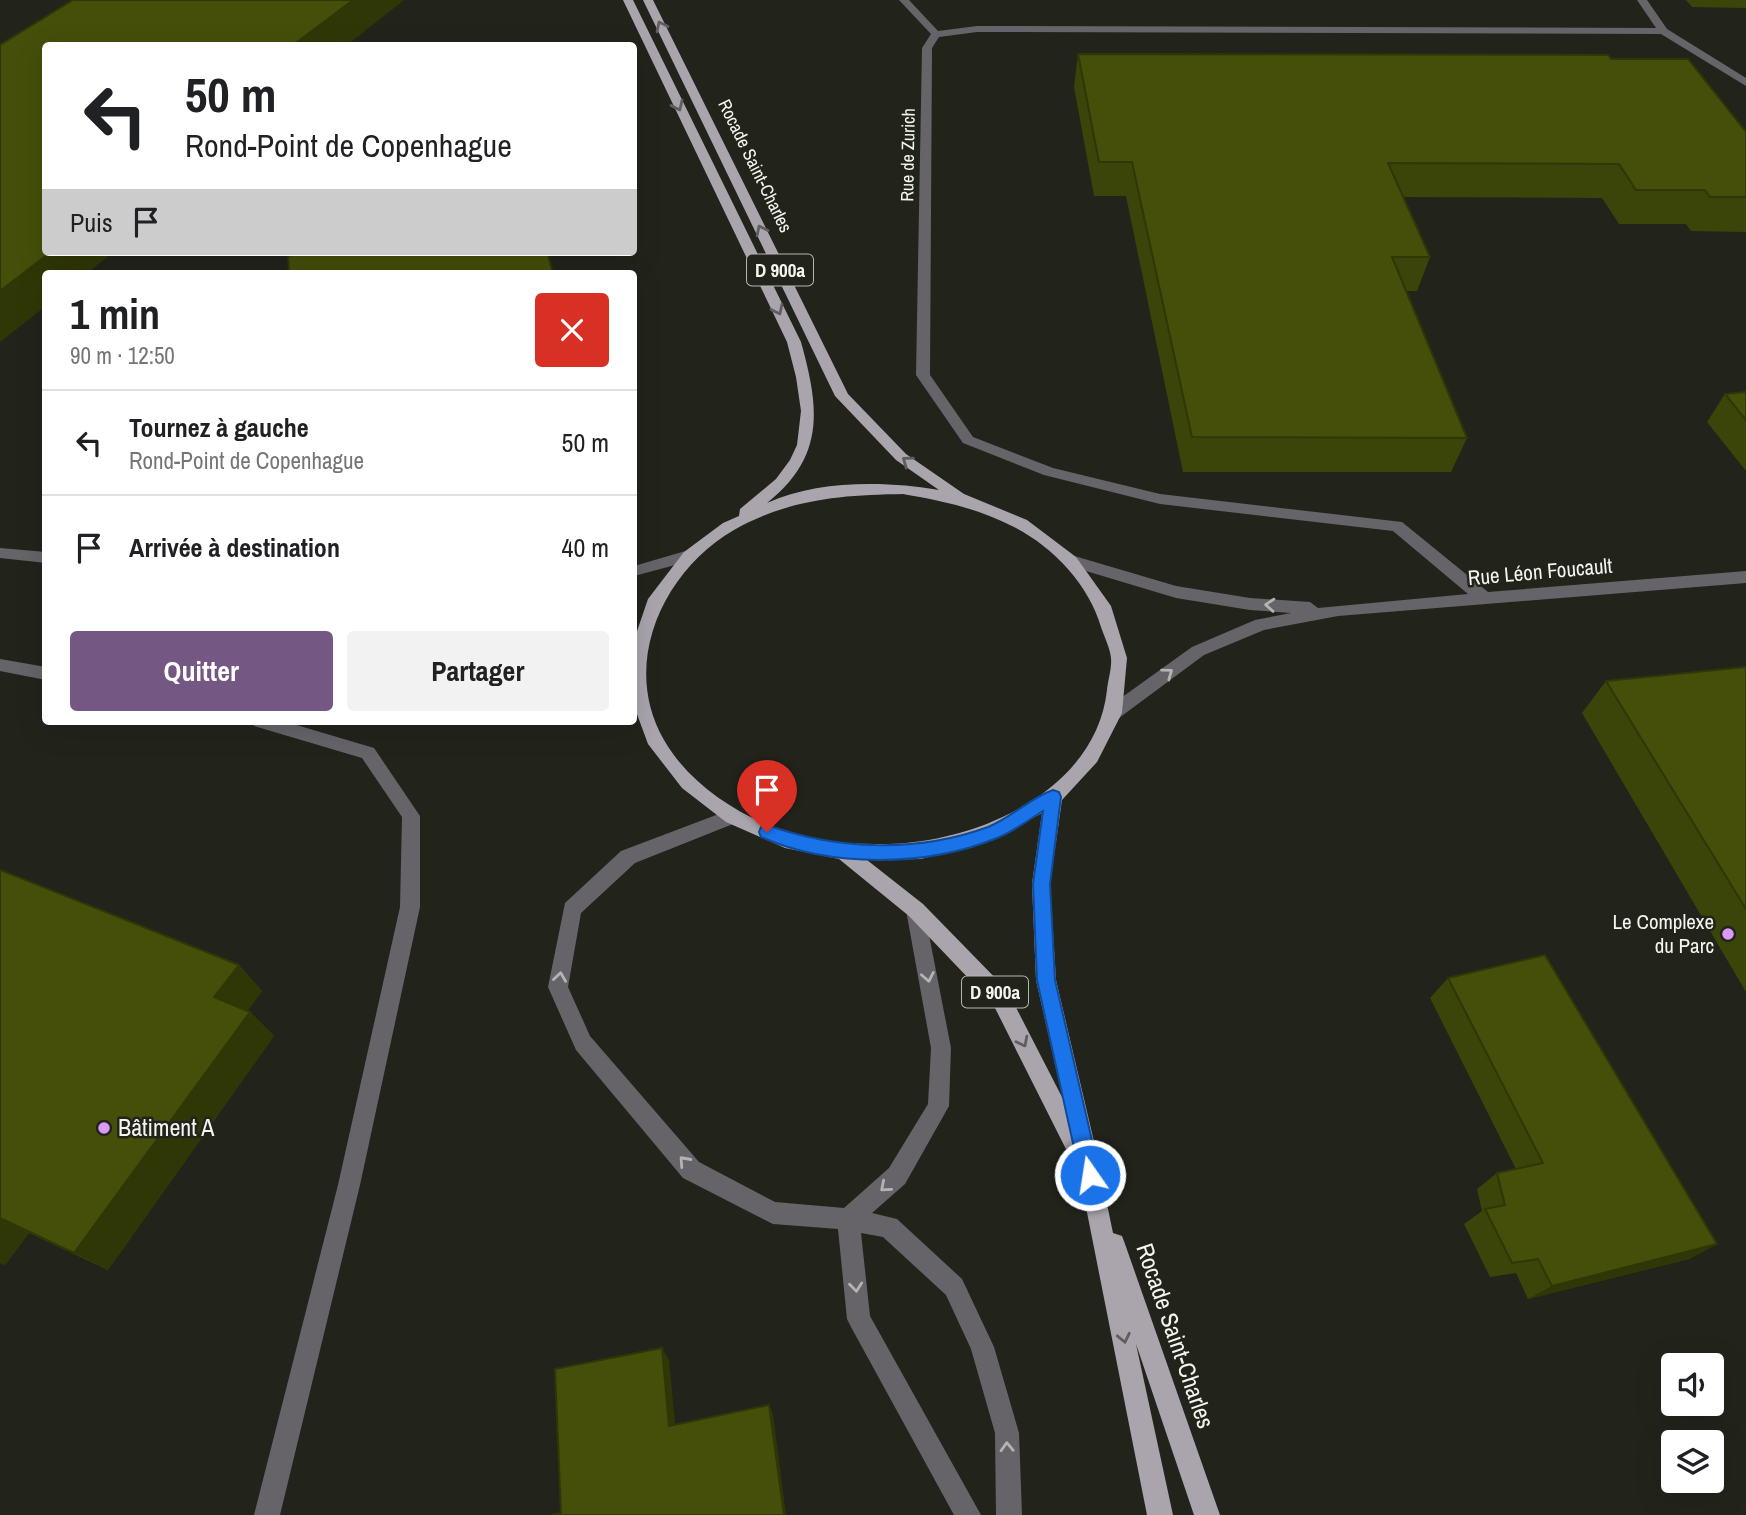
<!DOCTYPE html>
<html lang="fr">
<head>
<meta charset="utf-8">
<style>
	body { margin:0; font-family:"Archivo Narrow",sans-serif; background:#f2f2f2; color:#202124; height:100vh; display:flex; flex-direction:column; font-size:26px; white-space:nowrap }
	* { box-sizing:border-box; margin:0 }
	p { font-size:23px; color:#757577 }
	.icon { flex:none; width:38px; height:38px; fill:none; stroke:currentColor; stroke-width:2; stroke-linecap:round; stroke-linejoin:round }
	.map { position:relative; flex:1; overflow:hidden }
	.panel { position:absolute; left:42px; top:270px; width:595px; height:455px; display:flex; flex-direction:column; background:#fff; border-radius:7px; box-shadow:0 7px 28px #0002 }
	.panel>* { flex:none }
	.hud { position:absolute; left:42px; top:42px; width:595px; height:214px; border-radius:7px; box-shadow:0 7px 28px #0002; background:#fff; color:#202124; overflow:hidden }
	.buttons { position:absolute; left:1661px; top:1353px; display:grid; gap:14px }
	.buttons a { display:grid; place-items:center; width:63px; height:63px; border-radius:7px; background:#fff; box-shadow:0 7px 28px #0002; font-size:35px }
	.pin { position:absolute; display:grid; place-items:center; width:60px; height:60px; color:#fff; margin:-72px -30px; border-radius:50% 50% 50% 0; rotate:-45deg; box-shadow:0 0 7px #0007 }
	.pin .icon { rotate:45deg }
	.me { position:absolute; width:77px; margin:-38px; rotate:347deg; stroke-linejoin:round; filter:drop-shadow(0 0 5px #0008) }
	.turn { display:flex; align-items:center; gap:24px; height:147px; padding:0 28px; font-size:32px }
	.turn .icon { width:91px; height:91px; stroke-width:2.5 }
	.turn b { display:block; font-size:49px; line-height:60px }
	.then { display:flex; align-items:center; height:66px; padding:0 28px; background:#0003; gap:14px; font-size:26px }
	.round { display:grid; place-items:center; flex:none; width:74px; height:74px; border-radius:7px; background:#f2f2f2 }
	.headline { display:flex; align-items:center; justify-content:space-between; height:119px; padding:0 28px }
	h1 { font-size:42px; font-weight:800; line-height:52px }
	.cta { display:flex; gap:14px; margin-top:auto; padding:14px 28px }
	.cta a { flex:1; height:80px; border-radius:7px; background:#745782; color:#fff; font-size:28px; font-weight:800; line-height:80px; text-align:center }
	.cta a+a { background:#f2f2f2; color:#202124 }
	ul { padding:0; list-style:none }
	li { display:flex; align-items:center; gap:21px; height:105px; padding:0 28px; border-top:2px solid #e0e0e0 }
	li div { flex:1 }
	li b { display:block; font-size:26px }
	li em { font-style:normal }
	.map>svg:first-child { display:block }
	.lines { fill:none; stroke-linecap:round; stroke-linejoin:round }
	.minor { fill:#666468; fill-rule:evenodd }
	.major { fill:#aaa5ad; fill-rule:evenodd }
	.wall { fill:#3b4409 }
	.shaded-wall { fill:#303707 }
	.building { fill:#454f0a; stroke:#303707; stroke-width:2 }
	.oneway { stroke:#5f5e5d }
	.oneway2 { stroke:#b4b4b2 }
	.route { fill:#1a73e8; stroke:#114b97; stroke-width:2 }
	.poi-dot { fill:#db99f5; stroke:#22241c; stroke-width:2.5 }
	.labels { text-anchor:middle; stroke-width:5; stroke-linejoin:round; paint-order:stroke }
	.far-street-label { font-size:18px; fill:#f3f5ef; stroke:#22241c }
	.shield { fill:#22241c; stroke:#b4b6b0; stroke-width:2 }
	.shield-label { font-size:19px; font-weight:bold; fill:#f3f5ef }
	.street-label { font-size:21px; fill:#f3f5ef; stroke:#22241c }
	.poi-label { font-size:21px; fill:#f3f5ef; stroke:#22241c; text-anchor:end }
	.near-poi-label { font-size:24px; fill:#f3f5ef; stroke:#22241c; text-anchor:start }
	.near-street-label { font-size:24px; fill:#f3f5ef; stroke:#22241c }
</style>
</head>
<body>
<div class="map">
<svg width="1746" height="1515" viewBox="0 0 1746 1515">
	<rect width="100%" height="100%" fill="#22241c"/>
	<g class="lines">
		<path class="minor" d="M899,0H909L938,31L977,26L1656,28L1637,0H1647L1667,29L1746,78V86L1661,34L977,32L939,37L932,48L930,375L973,437L1053,468L1160,494L1402,522L1488,592L1746,571V583L1338,616L1264,630L1204,655L1119,718H1107L1104,713L1107,708L1192,647L1255,620L1291,613L1250,610L1176,598L1066,565L1063,561L1066,557L1071,555L1176,586L1250,598L1310,602L1318,608L1468,594L1393,531L1160,504L1044,475L963,443L916,375L922,48L931,34Z
			M0,548L46,552V563L0,558Z
			M689,550L697,556L694,560L634,576V566Z
			M0,659L46,667V680L0,671Z
			M251,721H283L374,748L420,816V907L360,1185L280,1515H254L338,1185L400,907L402,817L362,758L254,726Z
			M732,809L738,812L741,817L738,822L635,863L581,913L568,987L590,1036L699,1162L775,1202L844,1208L889,1168L928,1104L931,1048L906,910L909,904L916,902L923,904L951,1048L949,1106L905,1184L872,1213L897,1219L962,1279L994,1347L1019,1433L1022,1515H996L995,1433L971,1349L946,1295L883,1237L861,1233L870,1316L981,1515H954L851,1327L847,1319L838,1229L773,1224L683,1178L576,1050L548,987L565,903L621,851Z"/>
		<path class="major" d="M623,0H633L801,342C819,407 826,456 767,503C817,480 886,481 939,490L896,460L835,396L643,0H653L848,394L906,454L964,494L1027,520L1076,557L1111,606L1127,658L1122,713L1097,762L1062,800L1050,884L1056,980L1096,1150L1093,1157L1101,1175L1113,1233L1122,1236L1125,1244L1220,1515H1194L1136,1344L1173,1515H1147L1080,1177L993,1004L909,916L839,859L785,848L726,822L682,788L648,744L634,706V640L648,599L684,552L723,523L739,516L740,509L776,479L790,460L797,445L801,411L796,377L787,342ZM903,494C943,501 977,508 1014,527C1053,547 1089,585 1101,627C1104,636 1110,648 1111,658C1112,668 1108,680 1107,690C1096,790 979,842 888,844C854,844 819,843 786,832C739,816 689,784 664,740C620,664 663,571 734,530C789,499 841,495 903,494ZM1042,813L1032,884L1036,980L1063,1099L1007,990L923,904L867,860L921,859L993,840Z"/>
	</g>
	<path class="wall" d="M1686,0H1746V8L1692,7Z
		M1078,54L1611,59L1746,132V232L1691,231L1686,224H1619L1602,198L1403,197L1430,257L1417,291H1406L1467,438L1451,472H1183L1126,196H1094L1074,87Z
		M1746,392V471L1707,422L1725,394Z
		M1746,667V992L1582,713L1606,681Z
		M0,870L239,965L262,991L248,1010L274,1036L108,1270L29,1233L5,1265Z
		M1448,978L1717,1244L1689,1259L1528,1299L1516,1273L1490,1277L1464,1224L1482,1211L1477,1189L1497,1173L1516,1169L1430,998Z"/>
	<path class="shaded-wall" d="M353,0H404L346,46H292Z
		M51,252H114L87,273H46V306L0,342V291Z
		M239,965L262,991L239,1022L214,997Z
		M250,1012L274,1036L108,1270L74,1253Z
		M0,1218L29,1233L5,1265L0,1263Z
		M1717,1244L1689,1259L1528,1299L1552,1286Z
		M662,1348L669,1360L676,1434L669,1426Z
		M769,1405L773,1414L786,1515H784Z"/>
	<path class="building" d="M73,0H353L292,46H46V252H51L0,291V45Z
		M1078,54L1608,55L1611,59H1688L1746,132V197H1710L1705,190H1636L1619,164L1388,163L1430,257H1392L1467,438L1192,437L1132,162H1099Z
		M310,252H547L553,273H289L288,256Z
		M1746,392V420L1725,394Z
		M1746,667V909L1606,681Z
		M0,870L239,965L214,997L250,1012L74,1253L0,1218Z
		M1545,955L1717,1244L1552,1286L1538,1259L1512,1263L1485,1209L1505,1205L1497,1173L1543,1163L1448,978Z
		M662,1348L669,1426L769,1405L784,1515H551L561,1513L555,1369Z"/>
	<defs><path id="oneway-chevron" d="M-2-3.5L2.5 0L-2 3.5" fill="none" stroke-width="1.6" stroke-linecap="round" stroke-linejoin="round" transform="scale(1.75)"/></defs>
	<g class="oneway">
		<use href="#oneway-chevron" transform="translate(661 26) rotate(-116)"/>
		<use href="#oneway-chevron" transform="translate(678 106) rotate(65)"/>
		<use href="#oneway-chevron" transform="translate(761 230) rotate(-116)"/>
		<use href="#oneway-chevron" transform="translate(778 310) rotate(64)"/>
		<use href="#oneway-chevron" transform="translate(907 461) rotate(-144)"/>
		<use href="#oneway-chevron" transform="translate(1023 1042) rotate(63)"/>
		<use href="#oneway-chevron" transform="translate(1124 1338) rotate(78)"/>
	</g>
	<g class="oneway2">
		<use href="#oneway-chevron" transform="translate(1270 605) rotate(-176)"/>
		<use href="#oneway-chevron" transform="translate(1168 673) rotate(-36)"/>
		<use href="#oneway-chevron" transform="translate(560 977) rotate(-82)"/>
		<use href="#oneway-chevron" transform="translate(928 977) rotate(79)"/>
		<use href="#oneway-chevron" transform="translate(684 1161) rotate(-132)"/>
		<use href="#oneway-chevron" transform="translate(885 1187) rotate(139)"/>
		<use href="#oneway-chevron" transform="translate(856 1287) rotate(84)"/>
		<use href="#oneway-chevron" transform="translate(1007 1447) rotate(-92)"/>
	</g>
	<path class="route" d="M1053,790L1059,792L1061,797L1050,884L1055,980L1100,1175L1097,1182L1090,1185L1083,1182L1080,1175L1037,980L1033,884L1043,811C1028,820 1013,832 997,838C926,867 831,868 761,837L759,832L761,827L767,825C837,850 917,853 988,827C1011,818 1030,798 1053,790Z"/>
	<g class="poi-dot">
		<circle cx="1728" cy="934" r="7"/>
		<circle cx="104" cy="1128" r="7"/>
	</g>
	<g class="labels">
		<g class="far-street-label">
			<text transform="translate(908 155) rotate(-89)" y="6">Rue de Zurich</text>
			<text transform="translate(755 166) rotate(64)" y="6">Rocade Saint-Charles</text>
		</g>
		<g class="shield">
			<rect x="747" y="254.5" width="66" height="31" rx="5"/>
			<rect x="962" y="976.5" width="66" height="31" rx="5"/>
		</g>
		<g class="shield-label">
			<text x="780" y="277">D 900a</text>
			<text x="995" y="999">D 900a</text>
		</g>
		<g class="street-label">
			<text transform="translate(1540 572) rotate(-5)" y="7">Rue Léon Foucault</text>
		</g>
		<g class="poi-label">
			<text x="1714" y="929">Le Complexe<tspan x="1714" dy="24">du Parc</tspan></text>
		</g>
		<g class="near-poi-label">
			<text x="118" y="1136">Bâtiment A</text>
		</g>
		<g class="near-street-label">
			<text transform="translate(1175 1336) rotate(71)" y="8">Rocade Saint-Charles</text>
		</g>
	</g>
</svg>
<div class="buttons">
<a><svg class="icon" aria-label="sound" viewBox="0 0 24 24"><path d="M4 9h4l5-4v14l-5-4H4zM17 9q2 3 0 6"/></svg></a>
<a><svg class="icon" aria-label="layers" viewBox="0 0 24 24"><path d="M12 4l9 5-9 5-9-5zM3 14l9 5 9-5"/></svg></a>
</div>
<div class="pin" style="left:767px;top:832px;background:#d93025"><svg class="icon" aria-label="arrive" viewBox="0 0 24 24"><path d="M6 21V4h12l-3 4 3 4H6"/></svg></div>
<svg class="me" style="left:1090px;top:1175px" viewBox="-20 -20 40 40"><circle r="17" fill="#1a73e8" stroke="#fff" stroke-width="3"/><path d="M0-11L8 9 0 5-8 9z" fill="#fff"/></svg>
<div class="hud">
<div class="turn"><svg class="icon" aria-label="left" viewBox="0 0 24 24"><path d="M17 20v-9H6M10 6l-5 5 5 5"/></svg><div><b>50 m</b>Rond-Point de Copenhague</div></div>
<div class="then">Puis<svg class="icon" aria-label="arrive" viewBox="0 0 24 24"><path d="M6 21V4h12l-3 4 3 4H6"/></svg></div>
</div>
<section class="panel">
<div class="headline"><div><h1>1 min</h1><p>90 m · 12:50</p></div><a class="round" style="background:#d93025;color:#fff"><svg class="icon" aria-label="close" viewBox="0 0 24 24"><path d="M6 6l12 12M18 6L6 18"/></svg></a></div>
<ul>
<li><svg class="icon" aria-label="left" viewBox="0 0 24 24"><path d="M17 20v-9H6M10 6l-5 5 5 5"/></svg><div><b>Tournez à gauche</b><p>Rond-Point de Copenhague</p></div><em>50 m</em></li>
<li><svg class="icon" aria-label="arrive" viewBox="0 0 24 24"><path d="M6 21V4h12l-3 4 3 4H6"/></svg><div><b>Arrivée à destination</b></div><em>40 m</em></li>
</ul>
<div class="cta"><a>Quitter</a><a>Partager</a></div>
</section>
</div>
</body>
</html>
